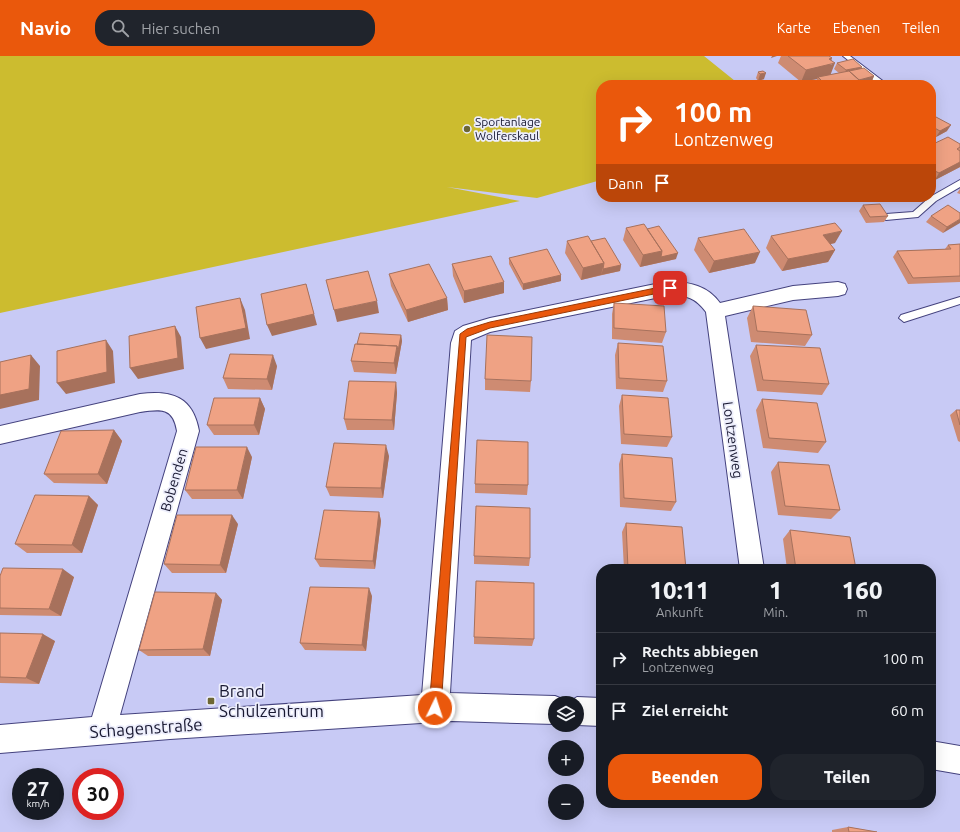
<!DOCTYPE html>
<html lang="de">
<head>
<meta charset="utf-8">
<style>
	body { margin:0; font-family:Ubuntu,sans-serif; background:#20242c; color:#f1f3f6; height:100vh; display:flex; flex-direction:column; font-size:15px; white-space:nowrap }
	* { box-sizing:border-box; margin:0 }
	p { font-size:13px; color:#9ea1a6 }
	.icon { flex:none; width:22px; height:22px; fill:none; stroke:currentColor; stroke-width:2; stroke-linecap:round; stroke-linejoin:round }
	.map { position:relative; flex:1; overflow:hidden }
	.sheet { position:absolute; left:596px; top:508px; width:340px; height:244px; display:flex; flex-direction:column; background:#171b24; border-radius:16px; box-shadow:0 4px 16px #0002 }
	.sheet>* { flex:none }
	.top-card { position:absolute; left:596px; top:24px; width:340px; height:122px; border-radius:16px; box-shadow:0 4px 16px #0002; background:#ea580c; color:#fff; overflow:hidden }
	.fabs { position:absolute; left:548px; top:640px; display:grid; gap:8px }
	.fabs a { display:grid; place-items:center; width:36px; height:36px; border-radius:50%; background:#171b24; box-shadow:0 4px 16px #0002; font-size:20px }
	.speed { position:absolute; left:12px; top:712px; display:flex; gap:8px; font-size:20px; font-weight:700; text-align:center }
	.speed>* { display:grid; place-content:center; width:52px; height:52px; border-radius:50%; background:#171b24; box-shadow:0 4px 16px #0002; line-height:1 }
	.speed small { font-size:10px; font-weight:400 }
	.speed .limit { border:6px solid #d22; background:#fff; color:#111 }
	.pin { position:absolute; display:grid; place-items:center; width:34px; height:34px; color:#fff; margin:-17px; border-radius:8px; box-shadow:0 2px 6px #0006 }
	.me { position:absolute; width:44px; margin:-22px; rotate:4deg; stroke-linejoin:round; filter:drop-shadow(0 0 3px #0008) }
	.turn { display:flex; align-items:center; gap:14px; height:84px; padding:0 12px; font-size:18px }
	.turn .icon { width:52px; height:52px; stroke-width:2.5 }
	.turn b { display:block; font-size:28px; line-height:34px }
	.then { display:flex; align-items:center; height:38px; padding:0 12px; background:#0003; gap:8px; font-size:15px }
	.eta { display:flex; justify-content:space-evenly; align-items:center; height:68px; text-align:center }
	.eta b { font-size:24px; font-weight:800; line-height:28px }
	.primary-button { display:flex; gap:8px; margin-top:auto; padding:8px 12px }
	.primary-button a { flex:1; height:46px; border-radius:16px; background:#ea580c; color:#fff; font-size:16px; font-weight:800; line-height:46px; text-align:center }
	.primary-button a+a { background:#20242c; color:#f1f3f6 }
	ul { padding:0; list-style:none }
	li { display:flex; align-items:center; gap:12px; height:52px; padding:0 12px; border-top:1px solid #363941 }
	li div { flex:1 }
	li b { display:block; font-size:15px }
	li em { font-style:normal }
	header { display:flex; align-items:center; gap:24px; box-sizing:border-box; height:56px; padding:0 20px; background:#ea580c; color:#fff }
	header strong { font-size:19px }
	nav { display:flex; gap:22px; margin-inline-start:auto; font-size:14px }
	.search { width:280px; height:36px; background:#20242c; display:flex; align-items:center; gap:10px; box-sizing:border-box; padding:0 14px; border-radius:16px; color:#9ea1a6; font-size:15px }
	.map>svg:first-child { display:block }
	.green { fill:#ccbc2f }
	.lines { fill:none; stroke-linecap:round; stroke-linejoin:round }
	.service-casing { stroke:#44427e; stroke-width:2 }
	.minor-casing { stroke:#44427e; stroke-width:2 }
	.service { fill:#fff; fill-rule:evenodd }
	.minor { fill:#fff; fill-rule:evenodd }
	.wall { fill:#ce8b72 }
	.shaded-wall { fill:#a7715c }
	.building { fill:#efa284; stroke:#a7715c }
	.route { fill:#ea580c; stroke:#983908 }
	.poi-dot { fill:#6d6734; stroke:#edeefc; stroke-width:1.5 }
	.labels { text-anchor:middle; stroke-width:3.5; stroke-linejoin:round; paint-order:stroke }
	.far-poi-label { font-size:12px; fill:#181831; stroke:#edeefc; text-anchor:start }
	.street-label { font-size:14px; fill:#181831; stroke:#edeefc }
	.near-poi-label { font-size:17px; fill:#181831; stroke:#edeefc; text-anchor:start }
	.near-street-label { font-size:17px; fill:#181831; stroke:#edeefc }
</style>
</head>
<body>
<header>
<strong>Navio</strong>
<div class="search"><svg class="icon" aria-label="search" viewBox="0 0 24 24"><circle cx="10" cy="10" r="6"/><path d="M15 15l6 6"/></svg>Hier suchen</div>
<nav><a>Karte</a><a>Ebenen</a><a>Teilen</a></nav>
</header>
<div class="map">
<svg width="960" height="776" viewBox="0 0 960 776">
	<rect width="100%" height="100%" fill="#c8caf5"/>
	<path class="green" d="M0,0H704L740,29H601V124L537,142L447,131L520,145L0,257Z"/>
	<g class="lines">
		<g class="service-casing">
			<path id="service" d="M843,0H850L888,29H879Z
				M960,124V131L936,145L918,161L886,164L882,161L886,158L913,156L930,141Z
				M960,241V248L904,266L899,262L901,259Z"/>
		</g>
		<g class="minor-casing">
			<path id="minor" d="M670,225C690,227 707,229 720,247L793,230L838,226L845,228L847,233L845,238L838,240L793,244L725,260L764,513H740L706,256C695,241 687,240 670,239L490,276L471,284L450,637L555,640L565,644L566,647H555V668L452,665L170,683L0,697V669L92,661L177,375C173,351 161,353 140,356L0,388V370L140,338C172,334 193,341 199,375L120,659L422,639L451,287L455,275L463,270L490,262Z
				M577,641L601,642V670L577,669V647H567Z
				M931,685L960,690V718L931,713Z"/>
		</g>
		<use href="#service" class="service"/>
		<use href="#minor" class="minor"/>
	</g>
	<path class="wall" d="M781,0H829L831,4L830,19L839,17L834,13L837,7L861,12L874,20L871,27L864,28L865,29H814L817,23L801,26L778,7Z
		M763,15L764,23L758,25L756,22L758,16Z
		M931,64L947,75L936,81L931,79Z
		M960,88V111L935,124L931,121V89Z
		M960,133V138L957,137Z
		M868,141H882L874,145Z
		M888,141H902L894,145Z
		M863,149L888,160L884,166L866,167L859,155Z
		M960,157L943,177L926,166L931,160Z
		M626,172L647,173L676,203L640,211L623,184Z
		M771,180L835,187L830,188L835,194L828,206L782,215L766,192Z
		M698,182L755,207L709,217L694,194Z
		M567,185H591L621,209L620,215L581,224L565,197Z
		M960,188V226L908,228L893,201L897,195L945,193L948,189Z
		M509,202L561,219V225L523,234L509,208Z
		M452,208L504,237L464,247L453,220Z
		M389,218L447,242L448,254L408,266L391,230Z
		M614,247L666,276L662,287L612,283V258Z
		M753,250L812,279L805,290L751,286L747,262Z
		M401,279L402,285L396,318L354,316L351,305L357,288Z
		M618,287L667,325L663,336L616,333L615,299Z
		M756,289L829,328L822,339L757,335L750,300Z
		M277,310L272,334L228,333L223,322Z
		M485,323L531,325L530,336L485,334Z
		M396,326L397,337L394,374H347L344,363Z
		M622,339L672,381L667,391L621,388L619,350Z
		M260,342L265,353L259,379H214L207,369Z
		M762,343L826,386L818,397L763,392L756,354Z
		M956,354H960V386L958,385L950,359Z
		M114,374L122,385L107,428L54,427L44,418Z
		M622,398L676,446L671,455L620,451L619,408Z
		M389,400L383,442L330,440L326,431Z
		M252,401L243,443H192L185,434Z
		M778,406L840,454L831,463L778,459L771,416Z
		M475,428L528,429L527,439L475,437Z
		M89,440L98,449L82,497H27L15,488Z
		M379,456L381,465L375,513L320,511L315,503Z
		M626,467L686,513H624L622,476Z
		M238,468L226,517H172L164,508Z
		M790,474L856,513H787L783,483Z
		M474,500L530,502L529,510L474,508Z
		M0,520L74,521L61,560L0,559Z
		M216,537L222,544L210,600H148L139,594Z
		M372,540L366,595L305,594L300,587Z
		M0,577L55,585L39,628L0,627Z
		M474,581L534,583L532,590L474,588Z
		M848,771L877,776H832V774Z"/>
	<path class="shaded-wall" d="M772,0H777L771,2Z
		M832,2L830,9L835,7L830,20L818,21L817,23L801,26L806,14L829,3Z
		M862,11L859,17L843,21L846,14Z
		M766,17L764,23L758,25L760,18Z
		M874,20L871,27L861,29L859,24Z
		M951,69L947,75L936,81L940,75Z
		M960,106V111L935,124L939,117Z
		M876,141H882L874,145Z
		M897,141H902L894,145Z
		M960,163V167L943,177L947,171Z
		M842,175L835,187L817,191L823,179Z
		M835,194L828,206L782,215L788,203Z
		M662,195L678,197L676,203L640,211L643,199Z
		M760,196L755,207L709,217L714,205Z
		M604,207L601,219L581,224L583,212Z
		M621,209L620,215L601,219L603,213Z
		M561,219V225L523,234V228Z
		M504,226V237L464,247V235Z
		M306,228L317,269L272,280L267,269Z
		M240,242L245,254L250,283L206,293L200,282Z
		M447,242L448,254L408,266L406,254Z
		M377,245L379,257L337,266L334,254Z
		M175,270L181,281L184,313L138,323L130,312Z
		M401,279L402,285L396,318L394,307L397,290Z
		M106,284L113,295L115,327L66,338L57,327Z
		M31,299L40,310L39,344L0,353V339Z
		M273,299L277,310L272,334L267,323Z
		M396,326L397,337L394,374L392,364Z
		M260,342L265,353L259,379L254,369Z
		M114,374L122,385L107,428L98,418Z
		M386,389L389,400L383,442L381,432Z
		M247,391L252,401L243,443L237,434Z
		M89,440L98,449L82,497L72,489Z
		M379,456L381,465L375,513L373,505Z
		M232,459L238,468L226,517L220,509Z
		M63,513L74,521L61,560L49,553Z
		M369,532L372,540L366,595L362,589Z
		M216,537L222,544L210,600L203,593Z
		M43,578L55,585L39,628L26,622Z"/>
	<path class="building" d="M788,0H829L832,2L829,3L835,7L806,14Z
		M853,3L862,11L846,14L837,7Z
		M864,12L874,20L859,24L849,15Z
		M763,15L766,17L760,18L758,16Z
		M849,15L865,29H826L818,21Z
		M936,61L951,69L940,75L931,70V64Z
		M948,81L960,88V91L957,93L960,95V106L939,117L931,113V89Z
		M880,148L888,160L870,161L863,149Z
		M948,149L960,157V163L947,171L931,160Z
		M835,167L842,175L823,179L835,194L788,203L771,180Z
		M644,168L662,195L643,199L626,172Z
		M659,170L678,197L661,201L662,195L647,173Z
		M744,173L760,196L714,205L698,182Z
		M588,180L604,207L583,212L567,185Z
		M605,182L621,209L603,213L604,207L591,185Z
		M960,188V220L913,222L897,195L951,193L948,189Z
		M547,193L561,219L523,228L509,202Z
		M491,200L504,226L464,235L452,208Z
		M429,208L447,242L406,254L389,218Z
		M368,215L377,245L334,254L326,224Z
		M306,228L314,258L267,269L261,238Z
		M240,242L246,272L200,282L196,251Z
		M614,247L664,250L666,276L614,272Z
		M753,250L806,254L812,279L757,275Z
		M175,270L178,302L130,312L129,280Z
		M360,277L401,279L398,295L397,290L357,288Z
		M487,279L532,281L531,325L485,323Z
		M106,284L107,316L57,327V295Z
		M618,287L663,290L667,325L619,322Z
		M355,288L397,290L394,307L351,305Z
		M756,289L820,292L829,328L763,324Z
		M230,298L273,299L267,323L223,322Z
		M31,299L29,333L0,339V306Z
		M349,325L396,326L392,364L344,363Z
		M622,339L668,342L672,381L624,378Z
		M214,342H260L254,369H207Z
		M762,343L817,347L826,386L769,382Z
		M956,354H960V369Z
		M114,374L98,418H44L61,375Z
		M477,384L528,386V429L475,428Z
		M334,387L386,389L381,432L326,431Z
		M196,391H247L237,434H185Z
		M622,398L672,402L676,446L624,442Z
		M778,406L829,409L840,454L785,450Z
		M35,439L89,440L72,489L15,488Z
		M476,450L530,452V502L474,500Z
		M324,454L379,456L373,505L315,503Z
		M177,459H232L220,509L164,508Z
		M626,467L682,471L686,513H628Z
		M790,474L850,481L856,513H796Z
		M3,512L63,513L49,553L0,552V520Z
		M476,525L534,527V583L474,581Z
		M310,531L369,532L362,589L300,587Z
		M155,536L216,537L203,593L139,594Z
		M0,577L43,578L26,622L0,621Z
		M848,771L877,776H849Z"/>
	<path class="route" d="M670,229L673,230V234L490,272L466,281L441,652L439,656L435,658L431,656L429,652L460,278L467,273L490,266Z"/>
	<g class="poi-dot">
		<circle cx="467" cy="73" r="4"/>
		<rect x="207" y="641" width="8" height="8" rx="2"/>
	</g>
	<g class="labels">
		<g class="far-poi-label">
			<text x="475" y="70">Sportanlage<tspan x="475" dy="14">Wolferskaul</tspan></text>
		</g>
		<g class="street-label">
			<text transform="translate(733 384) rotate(82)" y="5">Lontzenweg</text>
			<text transform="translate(174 424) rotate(-74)" y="5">Bobenden</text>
		</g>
		<g class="near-poi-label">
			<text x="219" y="641">Brand<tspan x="219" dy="20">Schulzentrum</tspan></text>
		</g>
		<g class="near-street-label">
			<text transform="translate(146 672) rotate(-4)" y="6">Schagenstraße</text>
		</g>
	</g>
</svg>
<div class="fabs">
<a><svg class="icon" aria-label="layers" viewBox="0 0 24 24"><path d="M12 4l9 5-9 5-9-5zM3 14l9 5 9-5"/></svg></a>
<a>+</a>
<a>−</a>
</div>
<div class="speed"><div>27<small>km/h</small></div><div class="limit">30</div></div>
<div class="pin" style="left:670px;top:232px;background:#d93025"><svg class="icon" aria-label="arrive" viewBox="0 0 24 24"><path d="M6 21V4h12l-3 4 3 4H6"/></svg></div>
<svg class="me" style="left:435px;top:652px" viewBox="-20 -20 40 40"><circle r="17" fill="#ea580c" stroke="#fff" stroke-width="3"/><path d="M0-11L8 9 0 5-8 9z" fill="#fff"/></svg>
<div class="top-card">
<div class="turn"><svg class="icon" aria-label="right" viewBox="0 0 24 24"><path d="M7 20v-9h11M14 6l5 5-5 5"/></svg><div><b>100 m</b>Lontzenweg</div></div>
<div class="then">Dann<svg class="icon" aria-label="arrive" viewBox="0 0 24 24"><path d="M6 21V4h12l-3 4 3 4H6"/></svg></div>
</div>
<section class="sheet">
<div class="eta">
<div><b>10:11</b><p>Ankunft</p></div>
<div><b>1</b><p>Min.</p></div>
<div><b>160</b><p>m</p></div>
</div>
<ul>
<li><svg class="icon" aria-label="right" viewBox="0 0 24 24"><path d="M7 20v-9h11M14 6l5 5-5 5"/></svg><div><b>Rechts abbiegen</b><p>Lontzenweg</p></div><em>100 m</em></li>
<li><svg class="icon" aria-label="arrive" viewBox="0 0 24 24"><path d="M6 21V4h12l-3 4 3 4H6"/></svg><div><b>Ziel erreicht</b></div><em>60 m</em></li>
</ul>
<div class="primary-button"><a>Beenden</a><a>Teilen</a></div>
</section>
</div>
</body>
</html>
